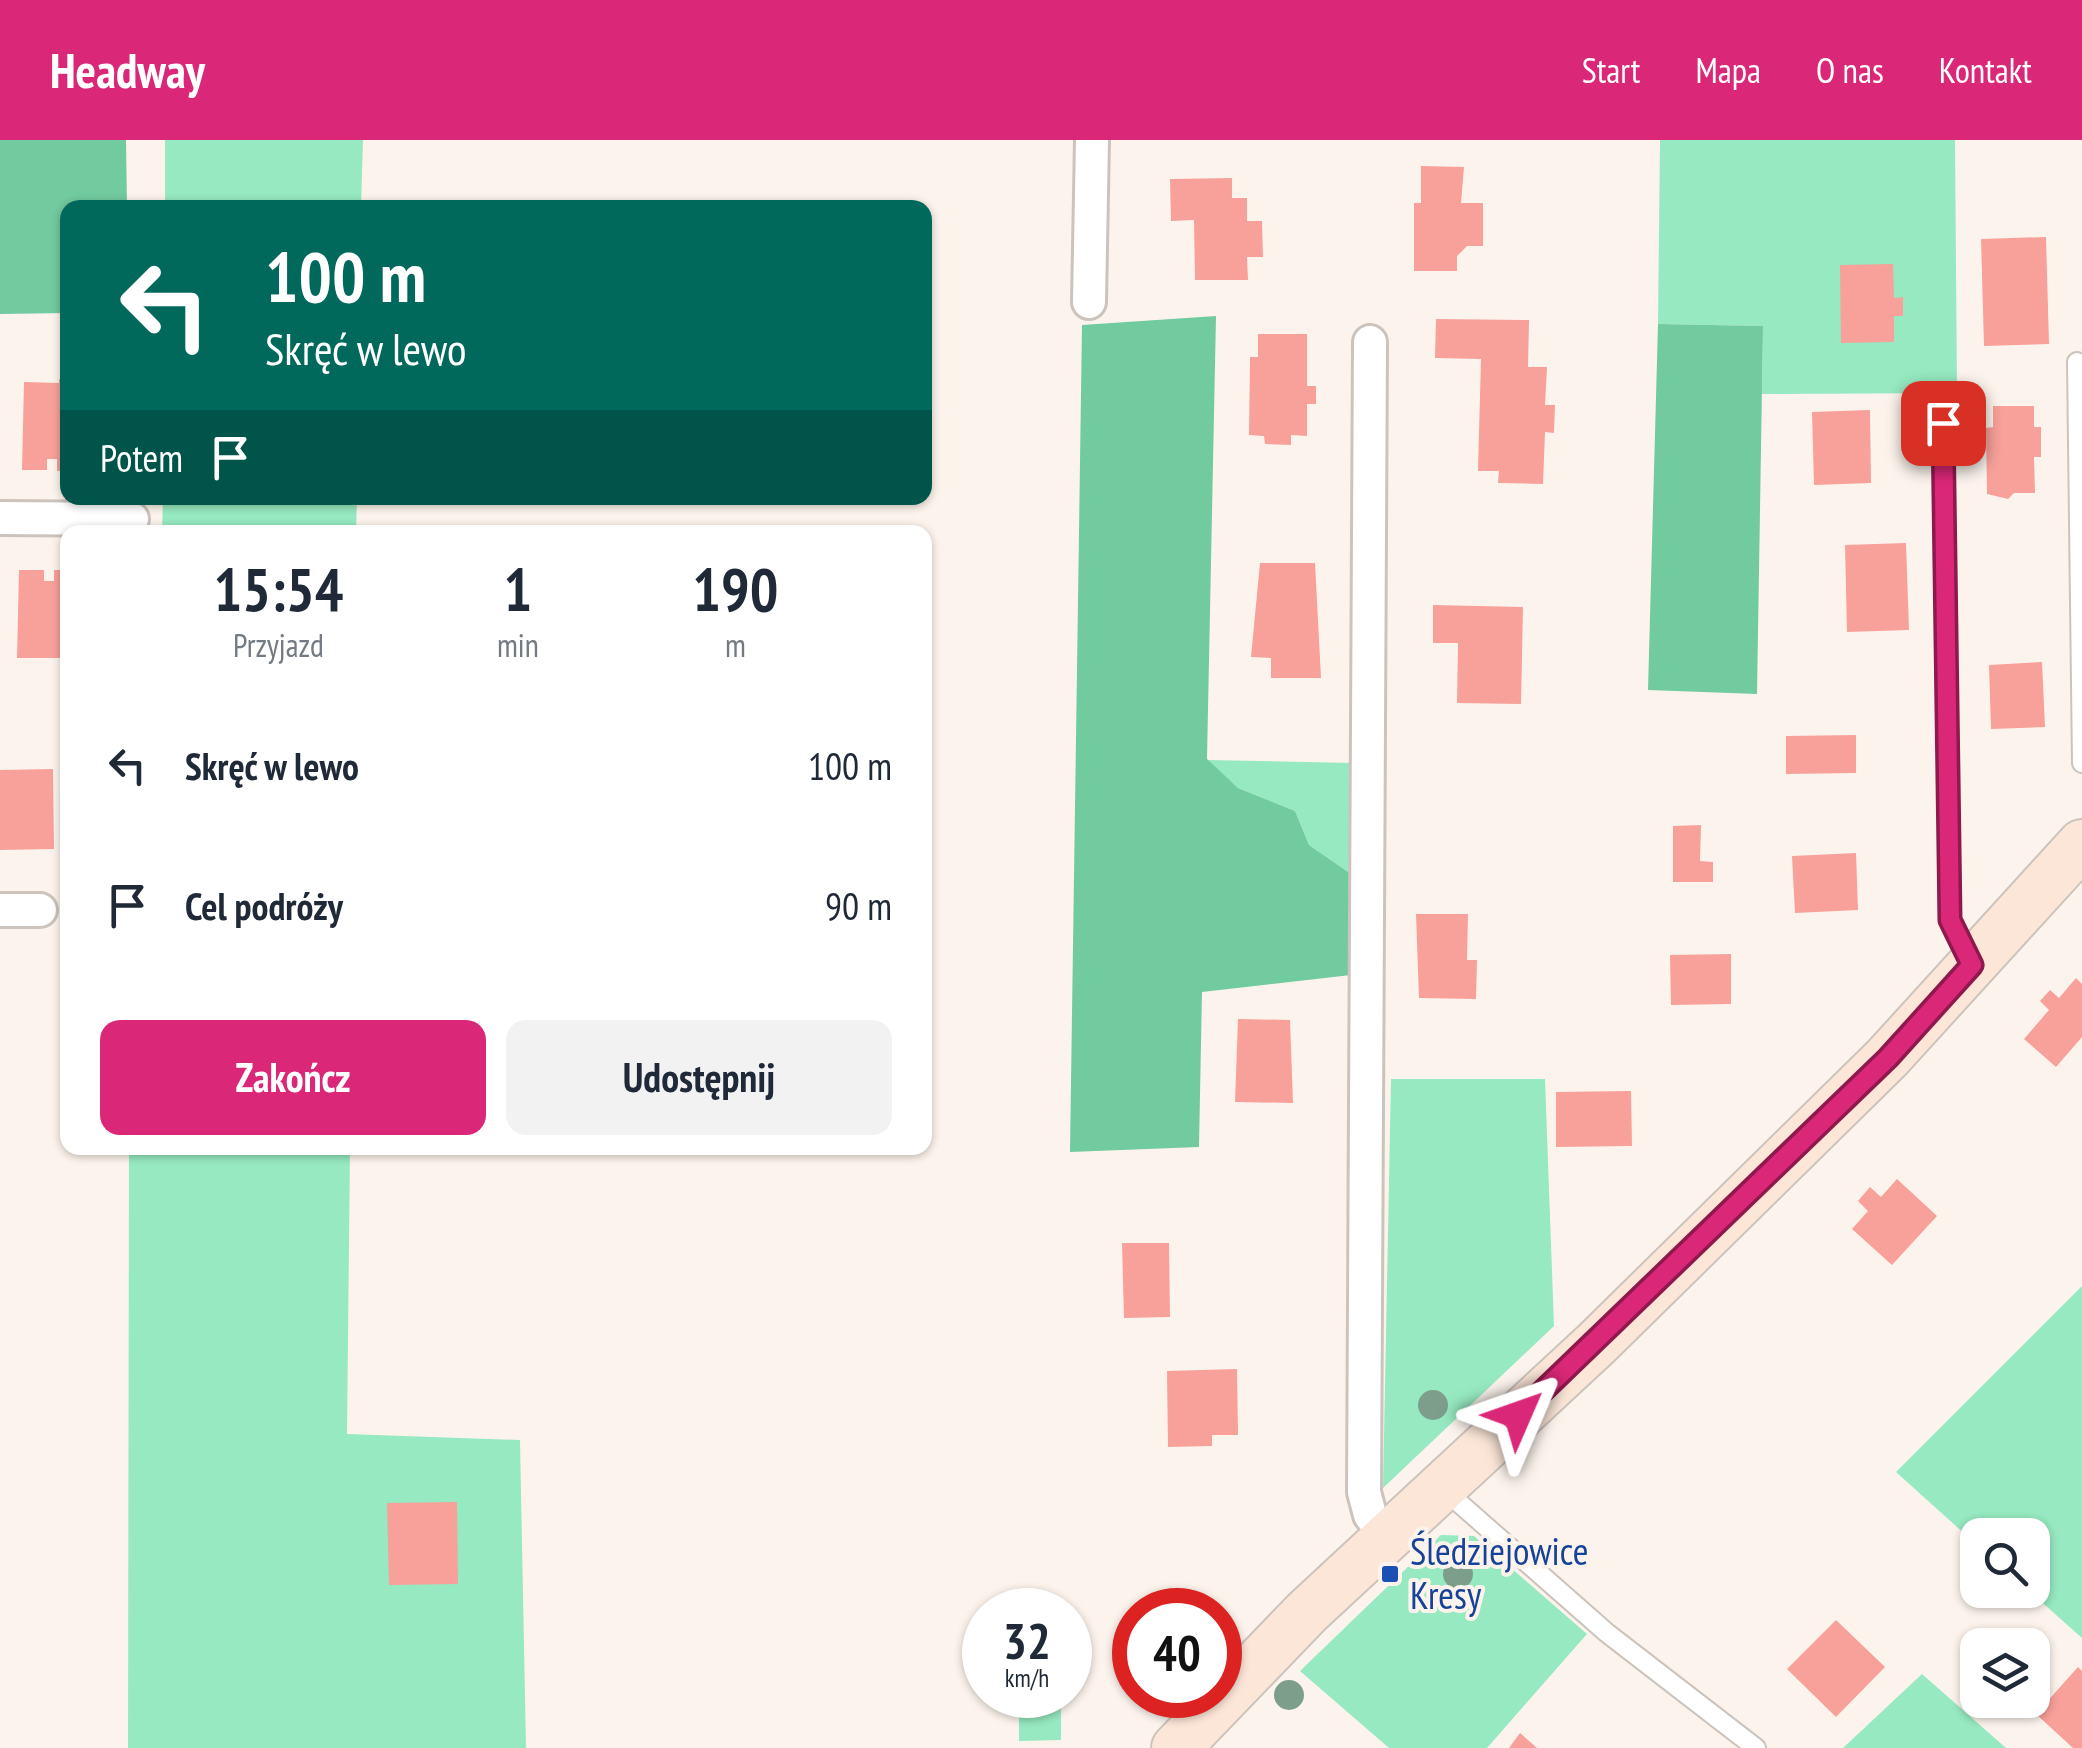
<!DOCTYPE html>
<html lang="pl">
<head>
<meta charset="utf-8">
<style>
	body { margin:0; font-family:"PT Sans Narrow",sans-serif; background:#f2f2f3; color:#1f2937; height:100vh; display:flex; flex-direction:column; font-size:38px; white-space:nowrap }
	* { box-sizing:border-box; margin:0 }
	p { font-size:32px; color:#747a83 }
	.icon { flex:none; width:55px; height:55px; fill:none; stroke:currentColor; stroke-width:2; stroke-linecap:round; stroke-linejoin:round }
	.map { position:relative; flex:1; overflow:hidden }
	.side { position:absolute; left:60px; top:385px; width:872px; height:630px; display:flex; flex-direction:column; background:#fff; border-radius:20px; box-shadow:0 2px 8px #0004 }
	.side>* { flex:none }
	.top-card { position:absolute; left:60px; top:60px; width:872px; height:305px; border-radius:20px; box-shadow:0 2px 8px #0004; background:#00695c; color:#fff; overflow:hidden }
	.tools { position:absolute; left:1960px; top:1378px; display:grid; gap:20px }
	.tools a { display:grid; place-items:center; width:90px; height:90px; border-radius:20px; background:#fff; box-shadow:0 2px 8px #0004; font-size:50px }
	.speed { position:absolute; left:962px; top:1448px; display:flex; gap:20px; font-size:50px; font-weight:700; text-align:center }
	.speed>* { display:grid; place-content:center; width:130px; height:130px; border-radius:50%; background:#fff; box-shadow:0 2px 8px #0004; line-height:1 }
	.speed small { font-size:25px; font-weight:400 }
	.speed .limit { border:15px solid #d22; background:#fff; color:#111 }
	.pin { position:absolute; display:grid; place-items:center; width:85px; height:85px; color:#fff; margin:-42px; border-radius:20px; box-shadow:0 5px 15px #0006 }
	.me { position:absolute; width:110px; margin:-55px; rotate:47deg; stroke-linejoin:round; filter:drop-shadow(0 0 8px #0008) }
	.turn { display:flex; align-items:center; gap:35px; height:210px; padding:0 40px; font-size:45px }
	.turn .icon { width:130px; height:130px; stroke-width:2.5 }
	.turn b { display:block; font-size:70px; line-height:85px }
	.then { display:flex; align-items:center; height:95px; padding:0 40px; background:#0003; gap:20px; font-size:38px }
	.eta { display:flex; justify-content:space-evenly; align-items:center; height:170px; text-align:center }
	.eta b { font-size:60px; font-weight:700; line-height:70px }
	.button { display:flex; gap:20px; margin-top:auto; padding:20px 40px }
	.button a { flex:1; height:115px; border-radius:20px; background:#db2777; color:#fff; font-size:40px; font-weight:700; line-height:115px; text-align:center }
	.button a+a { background:#f2f2f3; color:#1f2937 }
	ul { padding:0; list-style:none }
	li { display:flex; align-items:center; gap:30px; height:140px; padding:0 40px }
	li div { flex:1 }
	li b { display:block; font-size:38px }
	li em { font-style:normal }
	header { display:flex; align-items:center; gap:60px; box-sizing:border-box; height:140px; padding:0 50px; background:#db2777; color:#fff }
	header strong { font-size:48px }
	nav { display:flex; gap:55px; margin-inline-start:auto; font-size:35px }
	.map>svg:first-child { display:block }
	.green { fill:#96e9c0 }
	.forest { fill:#72ca9f }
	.building { fill:#f8a09a }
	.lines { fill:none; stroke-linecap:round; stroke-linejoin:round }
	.lane-casing { stroke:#ccc4bc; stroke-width:22 }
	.street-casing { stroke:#ccc4bc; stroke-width:38 }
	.secondary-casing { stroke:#ccc4bc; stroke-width:52 }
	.lane { stroke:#fff; stroke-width:18 }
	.street { stroke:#fff; stroke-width:32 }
	.secondary { stroke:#fce6d8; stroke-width:48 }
	.tree { fill:#7c9e8b }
	.route-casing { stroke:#8e194d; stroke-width:25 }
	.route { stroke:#db2777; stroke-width:18 }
	.transit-dot { fill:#1a4fb4; stroke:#fcf4ec; stroke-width:4 }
	.labels { text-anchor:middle; stroke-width:8; stroke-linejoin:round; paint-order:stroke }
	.transit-label { font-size:38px; fill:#164399; stroke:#fcf4ec; text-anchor:start }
</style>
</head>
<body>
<header>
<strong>Headway</strong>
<nav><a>Start</a><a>Mapa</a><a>O nas</a><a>Kontakt</a></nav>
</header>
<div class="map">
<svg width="2082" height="1608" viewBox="0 0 2082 1608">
	<rect width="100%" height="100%" fill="#fcf4ec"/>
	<path class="green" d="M165,0H363L361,67H165Z
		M1660,0H1955L1957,253L1762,254L1763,186L1658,184Z
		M163,358H357L356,392H162Z
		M1207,620L1353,623L1351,734L1309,705L1295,671L1238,648Z
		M1391,939H1545L1554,1186L1383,1348Z
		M129,1008H350L347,1294L520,1300L526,1608H128Z
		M2082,1146V1498L2028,1450H2032V1395H1978L1977,1405L1896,1332Z
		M1441,1395L1474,1396L1587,1494L1487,1608H1389L1300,1531Z
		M1922,1534L2006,1608H1843Z
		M1019,1555H1061V1600L1019,1601Z"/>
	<path class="forest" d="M0,0H126L127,67L68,68L67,173L0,174Z
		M1216,176L1207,619L1238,648L1295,671L1309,705L1351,734V835L1202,852L1199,1007L1070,1012L1082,185Z
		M1658,184L1763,186L1757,554L1648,550Z"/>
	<path class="building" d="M1421,26L1464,27L1461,63H1483V106H1467L1457,116V131H1414V63H1421Z
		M1232,38V58H1247V81H1262L1263,117H1247L1248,140H1195L1194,80L1171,81L1170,39Z
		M2046,97L2049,204L1984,206L1981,99Z
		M1893,124L1894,158L1903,157V176H1894V202L1841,203L1840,125Z
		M1436,179L1529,180L1528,227H1547L1545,265H1555L1554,293L1545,292L1543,344L1498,343L1499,331H1478L1481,219L1435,218Z
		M1258,194H1307V246H1316V264H1307V296L1291,295V305L1265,304L1264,296L1249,295L1250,217H1258Z
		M59,239L68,243V319H64L63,331H57V319H47V330H22L24,242L59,243Z
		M1993,266H2034V287H2041V317H2034L2035,353H2014L2008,359L1987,354L1986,288L1993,287Z
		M1870,270L1871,343L1814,345L1812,272Z
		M1906,403L1909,490L1847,492L1845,405Z
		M1260,423H1315L1321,538H1271V518L1251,517Z
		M19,430H44V441H54V430H60V442H68V518H17Z
		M1433,465L1523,467L1521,564L1457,563L1458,503H1433Z
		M2042,522L2045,587L1991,589L1989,525Z
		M1856,595V633L1786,634V596Z
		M53,629L54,709L0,710V630Z
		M1701,685L1700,721L1713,722V742H1673V686Z
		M1856,713L1858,770L1795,773L1792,716Z
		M1416,774H1468L1467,820H1477L1476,859L1419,858Z
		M1731,814V864L1671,865L1670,815Z
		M2076,838L2082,844V897L2056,927L2024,899L2049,870L2040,861L2050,850L2059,858Z
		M1238,879L1290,880L1293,963L1235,962Z
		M1631,951L1632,1006L1556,1007V952Z
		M1897,1039L1937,1076L1892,1125L1852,1089L1868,1071L1858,1061L1870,1047L1881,1057Z
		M1122,1103H1169L1170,1177L1124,1178Z
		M1237,1229L1238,1295H1212V1306L1168,1307L1167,1231Z
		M457,1362L458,1444L389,1445L387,1363Z
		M1836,1480L1885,1527L1836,1577L1787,1529Z
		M2078,1527L2082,1531V1608H2073L2036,1574Z
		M1520,1593L1537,1608H1509Z"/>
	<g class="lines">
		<g class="lane-casing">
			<path id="lane" d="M2077,222L2082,623
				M1943,283L1950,780L1970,820
				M1441,1347L1607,1493L1756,1608"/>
		</g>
		<g class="street-casing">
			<path id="street" d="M1089,162L1092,0
				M1370,202L1364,1352L1370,1375L1387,1397
				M0,378L132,379
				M0,770H40"/>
		</g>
		<g class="secondary-casing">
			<path id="secondary" d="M1176,1608L1307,1472L1596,1204L1887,918L2082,704"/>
		</g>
		<use href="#lane" class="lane"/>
		<use href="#street" class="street"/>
		<use href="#secondary" class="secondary"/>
	</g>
	<g class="tree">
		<circle cx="1433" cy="1265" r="15"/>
		<circle cx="1458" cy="1434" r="15"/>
		<circle cx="1289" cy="1555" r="15"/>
	</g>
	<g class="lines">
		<g class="route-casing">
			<path id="route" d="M1518,1275L1888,918L1972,825L1950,780L1943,283"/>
		</g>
		<use href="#route" class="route"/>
	</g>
	<rect class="transit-dot" x="1380" y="1424" width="20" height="20" rx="5"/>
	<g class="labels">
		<g class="transit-label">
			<text x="1410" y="1425">Śledziejowice<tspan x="1410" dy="44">Kresy</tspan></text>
		</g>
	</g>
</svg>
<div class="tools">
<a><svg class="icon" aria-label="search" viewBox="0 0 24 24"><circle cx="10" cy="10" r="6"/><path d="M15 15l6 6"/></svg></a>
<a><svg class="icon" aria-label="layers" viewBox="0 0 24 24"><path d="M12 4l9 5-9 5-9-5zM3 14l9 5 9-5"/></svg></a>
</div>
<div class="speed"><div>32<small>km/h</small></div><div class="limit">40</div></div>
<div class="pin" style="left:1943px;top:283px;background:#d93025"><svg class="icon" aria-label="arrive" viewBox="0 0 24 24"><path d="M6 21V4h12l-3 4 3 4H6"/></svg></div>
<svg class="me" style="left:1518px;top:1275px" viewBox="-20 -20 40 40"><path d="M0-17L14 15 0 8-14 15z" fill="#db2777" stroke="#fff" stroke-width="4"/></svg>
<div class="top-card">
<div class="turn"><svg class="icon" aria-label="left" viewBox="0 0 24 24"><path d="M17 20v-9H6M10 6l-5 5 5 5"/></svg><div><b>100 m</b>Skręć w lewo</div></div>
<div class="then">Potem<svg class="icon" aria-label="arrive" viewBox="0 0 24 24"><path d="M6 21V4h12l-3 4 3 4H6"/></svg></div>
</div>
<section class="side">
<div class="eta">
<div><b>15:54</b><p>Przyjazd</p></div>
<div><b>1</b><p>min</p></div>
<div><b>190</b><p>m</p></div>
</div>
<ul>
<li><svg class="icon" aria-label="left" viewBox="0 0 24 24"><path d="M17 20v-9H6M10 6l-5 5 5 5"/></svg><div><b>Skręć w lewo</b></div><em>100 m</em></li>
<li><svg class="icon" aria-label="arrive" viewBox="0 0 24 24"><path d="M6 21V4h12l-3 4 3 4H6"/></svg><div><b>Cel podróży</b></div><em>90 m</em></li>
</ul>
<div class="button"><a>Zakończ</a><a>Udostępnij</a></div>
</section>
</div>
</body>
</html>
